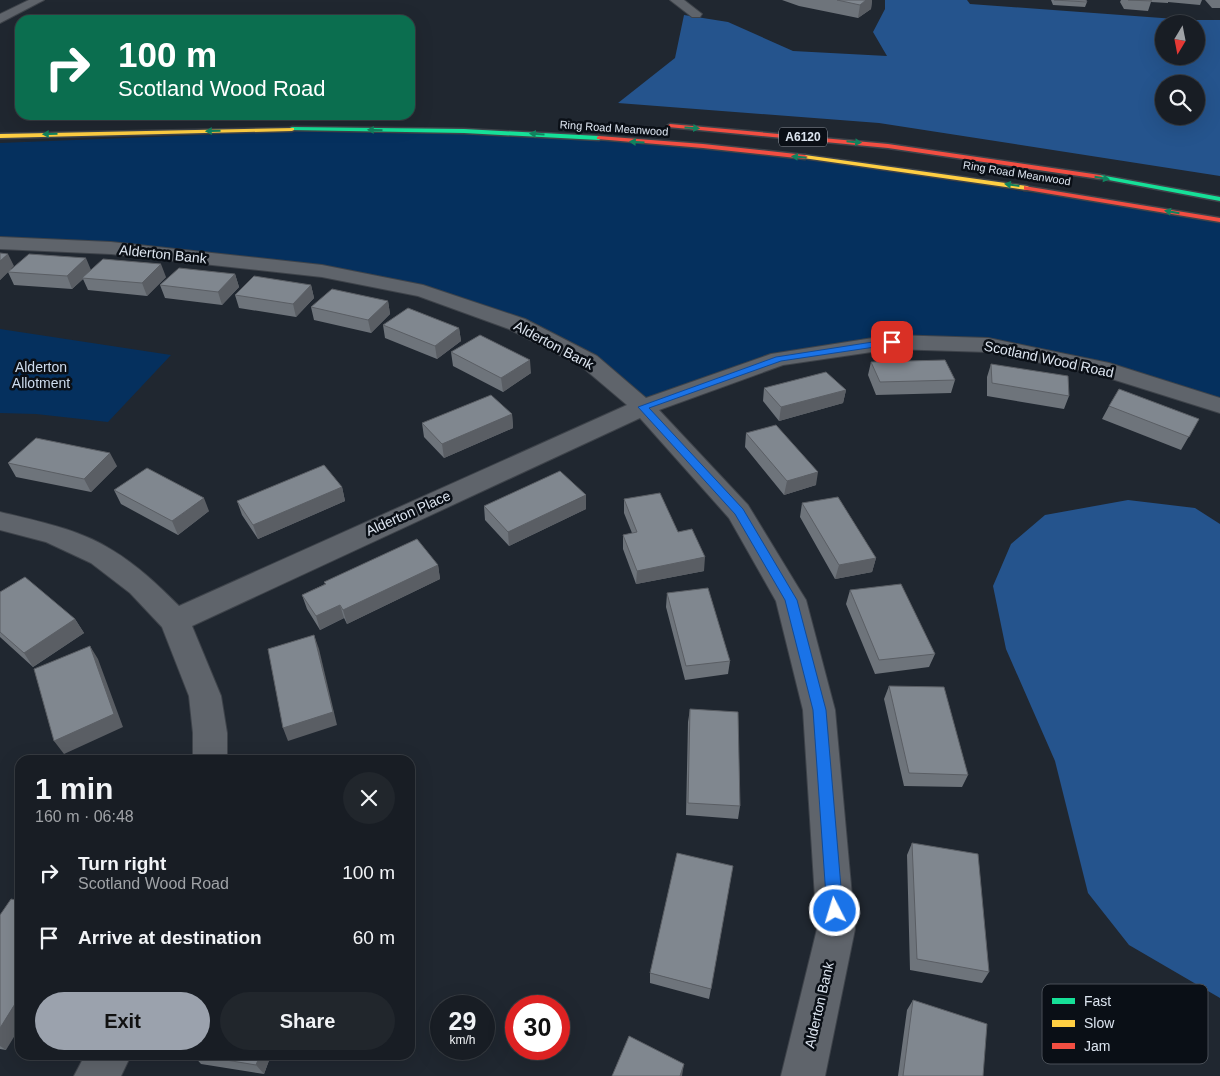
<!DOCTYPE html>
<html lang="en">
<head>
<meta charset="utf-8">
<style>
	body { margin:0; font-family:Helvetica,sans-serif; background:#21262c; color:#f1f3f6; height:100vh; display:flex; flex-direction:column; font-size:19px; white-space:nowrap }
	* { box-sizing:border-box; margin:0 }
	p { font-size:16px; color:#9fa2a6 }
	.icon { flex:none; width:28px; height:28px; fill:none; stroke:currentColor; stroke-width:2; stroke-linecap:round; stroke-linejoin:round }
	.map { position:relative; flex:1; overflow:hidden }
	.details { position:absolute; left:15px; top:755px; width:400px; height:305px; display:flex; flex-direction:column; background:#181d24; border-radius:15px; box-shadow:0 5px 20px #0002,0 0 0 1px #363b41 }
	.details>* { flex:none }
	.hud { position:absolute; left:15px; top:15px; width:400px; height:105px; border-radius:15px; box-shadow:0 5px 20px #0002,0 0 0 1px #363b41; background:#0b6e4f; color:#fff; overflow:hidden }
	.needle { width:32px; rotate:190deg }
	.fabs { position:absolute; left:1155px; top:15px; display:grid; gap:10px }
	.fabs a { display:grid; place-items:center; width:50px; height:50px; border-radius:50%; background:#181d24; box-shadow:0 5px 20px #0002,0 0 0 1px #363b41; font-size:25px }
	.speed { position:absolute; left:430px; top:995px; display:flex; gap:10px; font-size:25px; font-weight:700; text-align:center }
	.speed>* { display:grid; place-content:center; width:65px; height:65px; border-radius:50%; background:#181d24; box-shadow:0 5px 20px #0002,0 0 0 1px #363b41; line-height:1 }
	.speed small { font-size:12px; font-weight:400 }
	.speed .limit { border:8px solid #d22; background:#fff; color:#111 }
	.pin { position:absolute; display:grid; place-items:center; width:42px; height:42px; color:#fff; margin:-21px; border-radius:10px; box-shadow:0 2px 8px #0006 }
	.me { position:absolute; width:55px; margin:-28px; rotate:355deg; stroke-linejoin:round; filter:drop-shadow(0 0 4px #0008) }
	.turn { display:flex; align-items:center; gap:18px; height:105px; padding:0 20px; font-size:22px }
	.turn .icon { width:65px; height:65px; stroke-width:2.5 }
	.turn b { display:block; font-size:35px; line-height:42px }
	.round { display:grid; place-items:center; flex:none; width:52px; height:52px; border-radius:26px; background:#21262c }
	.headline { display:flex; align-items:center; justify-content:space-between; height:85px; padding:0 20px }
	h1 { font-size:30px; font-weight:800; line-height:38px }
	.cta { display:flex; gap:10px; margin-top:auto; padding:10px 20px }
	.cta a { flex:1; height:58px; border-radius:30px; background:#9ba2ad; color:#111; font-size:20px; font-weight:800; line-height:58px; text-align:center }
	.cta a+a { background:#21262c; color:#f1f3f6 }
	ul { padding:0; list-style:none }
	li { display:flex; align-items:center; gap:15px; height:65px; padding:0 20px }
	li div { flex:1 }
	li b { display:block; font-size:19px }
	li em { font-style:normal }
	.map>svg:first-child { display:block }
	.green { fill:#05305e }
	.forest { fill:#25548d; fill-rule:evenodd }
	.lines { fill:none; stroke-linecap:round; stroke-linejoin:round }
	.street-casing { stroke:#3e434a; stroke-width:2 }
	.fast-casing { stroke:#3e434a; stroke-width:3 }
	.slow-casing { stroke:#3e434a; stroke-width:3 }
	.jam-casing { stroke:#3e434a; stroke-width:3 }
	.street { fill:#5f646b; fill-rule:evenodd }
	.fast { fill:#16e098; fill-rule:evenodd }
	.slow { fill:#ffcf43; fill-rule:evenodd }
	.jam { fill:#f24e42; fill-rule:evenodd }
	.wall { fill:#6e747b }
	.shaded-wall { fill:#5a5e64 }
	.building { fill:#80878f; stroke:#5a5e64 }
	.oneway { fill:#11825e }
	.route { fill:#1a73e8; stroke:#114b97 }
	.labels { text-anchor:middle; stroke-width:5; stroke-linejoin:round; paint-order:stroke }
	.far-street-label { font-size:11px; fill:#dde5f0; stroke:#0a0f16 }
	.shield { fill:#0a0f16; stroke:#9ea5af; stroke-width:1 }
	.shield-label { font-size:12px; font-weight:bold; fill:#dde5f0 }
	.street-label { font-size:14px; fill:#dde5f0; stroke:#0a0f16 }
	.park-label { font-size:14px; fill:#cddbed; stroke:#0a0f16 }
	.key { fill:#0a0f16; stroke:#494f57; stroke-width:1 }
	.key-label { font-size:14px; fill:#dde5f0 }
</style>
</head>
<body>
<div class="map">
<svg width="1220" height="1076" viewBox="0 0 1220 1076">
	<rect width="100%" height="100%" fill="#202730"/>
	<path class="green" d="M348,129L530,134L769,154L1220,220V406L988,345L892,342L779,359L643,407L589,361L423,291L322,271L0,243V143Z
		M0,329L171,355L108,422L36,414L0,413Z"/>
	<path class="forest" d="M885,0H967L970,4L1189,20H1220V176L879,123L618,103L675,58L684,15L728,22L793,51L887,56L873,32L885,9ZM1164,24H1196V56H1164ZM1164,84H1196V116H1164Z
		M1128,500L1195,508L1220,524V998L1129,945L1088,893L1055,761L1006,649L993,586L1011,544L1045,515Z"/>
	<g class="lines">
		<g class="street-casing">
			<path id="street" d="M29,0H44L0,23V14Z
				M670,0H684L702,14L700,17H692Z
				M0,237L111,242L322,265L423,285L525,319L597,356L646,398L771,354L892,335L988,338L1109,363L1220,398V413L1096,374L988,352L892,349L783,365L659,410L748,505L801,592L806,600L835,710L855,929L825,1076H781L817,929L803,710L776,601L729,518L640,418L192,626L221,696L227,733V760H193V733L189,696L162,627L130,593L91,563L46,542L0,530V512C37,521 79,529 112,550C137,565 158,585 179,606L627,405L581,366L509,329L418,296L322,277L111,254L0,249Z
				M85,1055H131L121,1076H74Z"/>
		</g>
		<g class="fast-casing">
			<path id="fast" d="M292,127L464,129L599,136L602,138L599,140L464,133L290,130V128Z
				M1100,175L1220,197V201L1098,178V176Z"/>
		</g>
		<g class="slow-casing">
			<path id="slow" d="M294,128V130L292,131L0,138V134Z
				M805,155L1027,186L1031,188L1027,190L803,158V156Z"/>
		</g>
		<g class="jam-casing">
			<path id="jam" d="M670,124L888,144L1100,175L1103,177L1100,179L888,148L668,127L667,126Z
				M599,136L703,144L805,155L808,157L805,159L703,148L597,139V137Z
				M1024,186L1220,218V222L1027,190H1024Z"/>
		</g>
		<use href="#street" class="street"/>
		<use href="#fast" class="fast"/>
		<use href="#slow" class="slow"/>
		<use href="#jam" class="jam"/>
	</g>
	<path class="wall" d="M782,0H872L871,9L858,18L799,6Z
		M1051,0H1086L1087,2L1085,7L1053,5Z
		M1119,0H1202L1200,5L1168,2V3L1151,2L1148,11L1124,9L1120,2L1121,0Z
		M1205,0H1220V8H1212Z
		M0,253L11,269L91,270L166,277L147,296L88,290L83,279L72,289L14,285L8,272L0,280Z
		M235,274L239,287L222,305L165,298L160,285Z
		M311,285L314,298L296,317L239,308L235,295Z
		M388,301L390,314L371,333L314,320L311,307Z
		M383,325L459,328L461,341L437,359L385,338Z
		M451,352L531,373L503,392L453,366Z
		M871,362L955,380L951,393L876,395L868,375Z
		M991,364L1069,396L1064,409L987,396V377Z
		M764,388L846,390L843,403L779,421L763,401Z
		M1109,406L1199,419L1181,450L1102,419Z
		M512,414L513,428L444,458L424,437L422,423Z
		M746,433L816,485L784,495L745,447Z
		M8,463L117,466L91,492L16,477Z
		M342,487L345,501L258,539L242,515L237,501Z
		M114,490L209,511L178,535L121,504Z
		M624,499L678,532L704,571L636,584L623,549V535L632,533L624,513Z
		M802,503L876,558L872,572L835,579L800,517Z
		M484,506L586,509L509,546L485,520Z
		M438,565L440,579L347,624L344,618L320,630L307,609L302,595L325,584L324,582Z
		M850,590L935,654L929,667L875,674L846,604Z
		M0,592L75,619L84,633L33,667L0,637Z
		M667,593L730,661L728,674L685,680L666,607Z
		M889,686L968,775L962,787L904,786L884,699Z
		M690,709L740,806L738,819L686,815L688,722Z
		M912,843L989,972L982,983L910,970L907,855Z
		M0,915L6,1050L0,1049Z
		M650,973L711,989L709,999L650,983Z
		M913,1000L983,1076H898L907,1010Z
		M193,1055H271L264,1074L201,1064Z"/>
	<path class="shaded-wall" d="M866,0H872L871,9L858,18L860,5Z
		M8,254L14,266L0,280V261Z
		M86,258L91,270L82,278L83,279L72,289L67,276Z
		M161,264L166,277L147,296L142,283Z
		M235,274L239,287L222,305L218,292Z
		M311,285L314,298L296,317L293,304Z
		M388,301L390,314L371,333L368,320Z
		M459,328L461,341L437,359L435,346Z
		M530,360L531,373L503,392L501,378Z
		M846,390L843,403L779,421L781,407Z
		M512,414L513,428L444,458L442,444Z
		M110,453L117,466L91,492L84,479Z
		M818,472L816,485L784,495L787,481Z
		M342,487L345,501L258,539L253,525Z
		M586,495V509L509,546L508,532Z
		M204,498L209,511L178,535L172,521Z
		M705,557L704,571L636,584L637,571Z
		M876,558L872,572L835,579L839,565Z
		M438,565L440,579L347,624L343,610Z
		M340,605L344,618L320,630L316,616Z
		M75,619L84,633L33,667L24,653Z
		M314,635L319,649L337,725L288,741L283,728Z
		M90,646L98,659L123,727L64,754L54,741Z
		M118,755L121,760H117Z
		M20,996V1027L6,1050L0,1046V1028Z
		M260,1055H271L264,1074L256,1065Z
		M684,1064L682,1076H680Z"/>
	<path class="building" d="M837,0H866L860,5Z
		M1054,0H1086L1087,2Z
		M1128,0H1150L1152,1Z
		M0,253L8,254L0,261Z
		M29,254L86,258L67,276L8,272Z
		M103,259L161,264L142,283L82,278Z
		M179,268L235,274L218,292L160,285Z
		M254,276L311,285L293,304L235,295Z
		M332,289L388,301L368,320L311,307Z
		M408,308L459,328L435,346L383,325Z
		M480,335L530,360L501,378L451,352Z
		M945,360L955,380L880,382L871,362Z
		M991,364L1068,376L1069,396L992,383Z
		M826,372L846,390L781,407L764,388Z
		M1119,389L1199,419L1189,437L1109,406Z
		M491,395L512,414L442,444L422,423Z
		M776,425L818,472L787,481L746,433Z
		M36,438L110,453L84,479L8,463Z
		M324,465L342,487L253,525L237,501Z
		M147,468L204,498L172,521L114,490Z
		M560,471L586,495L508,532L484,506Z
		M660,493L678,532L692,529L705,557L637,571L623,535L637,532L624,499Z
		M838,497L876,558L839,565L802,503Z
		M417,539L438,565L343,610L340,605L316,616L302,595L326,584L324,582Z
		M25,577L75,619L24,653L0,632V592Z
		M901,584L935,654L879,660L850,590Z
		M708,588L730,661L686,666L667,593Z
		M314,635L333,712L283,728L268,649Z
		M90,646L114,714L54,741L34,669Z
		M889,686L944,687L968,775L909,773Z
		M690,709L738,712L740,806L688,803Z
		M118,755L117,760H80Z
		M912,843L978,854L989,972L917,959Z
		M677,853L733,866L711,989L650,973Z
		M11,899L20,901V996L0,1028V915Z
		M913,1000L987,1024L983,1076H903Z
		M629,1036L684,1064L680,1076H612Z
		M196,1055H260L256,1065Z"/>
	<defs><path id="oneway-solid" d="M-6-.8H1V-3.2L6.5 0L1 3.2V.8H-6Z" transform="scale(1.25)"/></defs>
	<g class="oneway">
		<use href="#oneway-solid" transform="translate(692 128) rotate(4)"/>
		<use href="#oneway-solid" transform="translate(375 130) rotate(-179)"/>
		<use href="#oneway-solid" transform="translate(213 131) rotate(179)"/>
		<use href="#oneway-solid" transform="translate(50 134) rotate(178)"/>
		<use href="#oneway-solid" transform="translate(537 134) rotate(-176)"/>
		<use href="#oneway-solid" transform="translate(637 142) rotate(-176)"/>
		<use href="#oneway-solid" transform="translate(854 142) rotate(6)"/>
		<use href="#oneway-solid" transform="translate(799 157) rotate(-174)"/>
		<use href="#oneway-solid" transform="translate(1102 178) rotate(10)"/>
		<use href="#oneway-solid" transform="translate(1012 185) rotate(-172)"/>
		<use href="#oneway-solid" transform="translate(1172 212) rotate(-170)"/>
	</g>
	<path class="route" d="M892,339L895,340V344L781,361L649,408L743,509L797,600L826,710L843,911L840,917L835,919L829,917L827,911L813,710L785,600L735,514L638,407L776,357Z"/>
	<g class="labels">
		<g class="far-street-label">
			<text transform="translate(614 128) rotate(4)" y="4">Ring Road Meanwood</text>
			<text transform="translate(1017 173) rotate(9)" y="4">Ring Road Meanwood</text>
		</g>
		<rect class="shield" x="779" y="127.5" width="48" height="19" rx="4"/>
		<g class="shield-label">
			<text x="803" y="141">A6120</text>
		</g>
		<g class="street-label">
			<text transform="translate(163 254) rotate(6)" y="5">Alderton Bank</text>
			<text transform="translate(554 345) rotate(28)" y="5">Alderton Bank</text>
			<text transform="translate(1049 359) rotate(12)" y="5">Scotland Wood Road</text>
			<text transform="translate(408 513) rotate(-24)" y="5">Alderton Place</text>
			<text transform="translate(819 1005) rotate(-77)" y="5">Alderton Bank</text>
		</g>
		<g class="park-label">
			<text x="41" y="372">Alderton<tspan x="41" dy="16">Allotment</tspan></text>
		</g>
	</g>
	<rect x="1042" y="984" width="166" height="80" rx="8" class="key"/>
	<rect x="1052" y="998" width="23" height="6" fill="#16e098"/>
	<rect x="1052" y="1020" width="23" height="7" fill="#ffcf43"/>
	<rect x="1052" y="1043" width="23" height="6" fill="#f24e42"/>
	<g class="key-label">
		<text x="1084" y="1006">Fast</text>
		<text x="1084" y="1028">Slow</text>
		<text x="1084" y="1051">Jam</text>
	</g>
</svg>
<div class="fabs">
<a><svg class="needle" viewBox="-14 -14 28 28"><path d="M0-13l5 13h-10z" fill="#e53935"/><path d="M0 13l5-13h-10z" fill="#9fa2a6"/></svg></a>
<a><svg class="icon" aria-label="search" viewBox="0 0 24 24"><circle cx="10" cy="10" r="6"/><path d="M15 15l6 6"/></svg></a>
</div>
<div class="speed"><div>29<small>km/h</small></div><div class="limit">30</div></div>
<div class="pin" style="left:892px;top:342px;background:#d93025"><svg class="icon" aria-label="arrive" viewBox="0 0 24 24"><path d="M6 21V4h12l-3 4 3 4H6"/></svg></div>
<svg class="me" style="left:835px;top:911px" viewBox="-20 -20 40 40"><circle r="17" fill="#1a73e8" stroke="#fff" stroke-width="3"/><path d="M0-11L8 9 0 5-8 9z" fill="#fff"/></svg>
<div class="hud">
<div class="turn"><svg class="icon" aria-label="right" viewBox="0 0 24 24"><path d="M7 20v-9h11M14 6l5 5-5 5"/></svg><div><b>100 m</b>Scotland Wood Road</div></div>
</div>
<section class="details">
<div class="headline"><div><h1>1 min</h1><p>160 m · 06:48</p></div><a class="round"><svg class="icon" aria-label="close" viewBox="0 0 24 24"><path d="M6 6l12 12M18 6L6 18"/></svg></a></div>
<ul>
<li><svg class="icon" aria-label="right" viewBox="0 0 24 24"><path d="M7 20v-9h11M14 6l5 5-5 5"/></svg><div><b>Turn right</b><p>Scotland Wood Road</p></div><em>100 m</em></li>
<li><svg class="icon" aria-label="arrive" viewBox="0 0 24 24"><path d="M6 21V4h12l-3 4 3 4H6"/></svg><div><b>Arrive at destination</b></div><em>60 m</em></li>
</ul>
<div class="cta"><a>Exit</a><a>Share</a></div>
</section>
</div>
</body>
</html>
